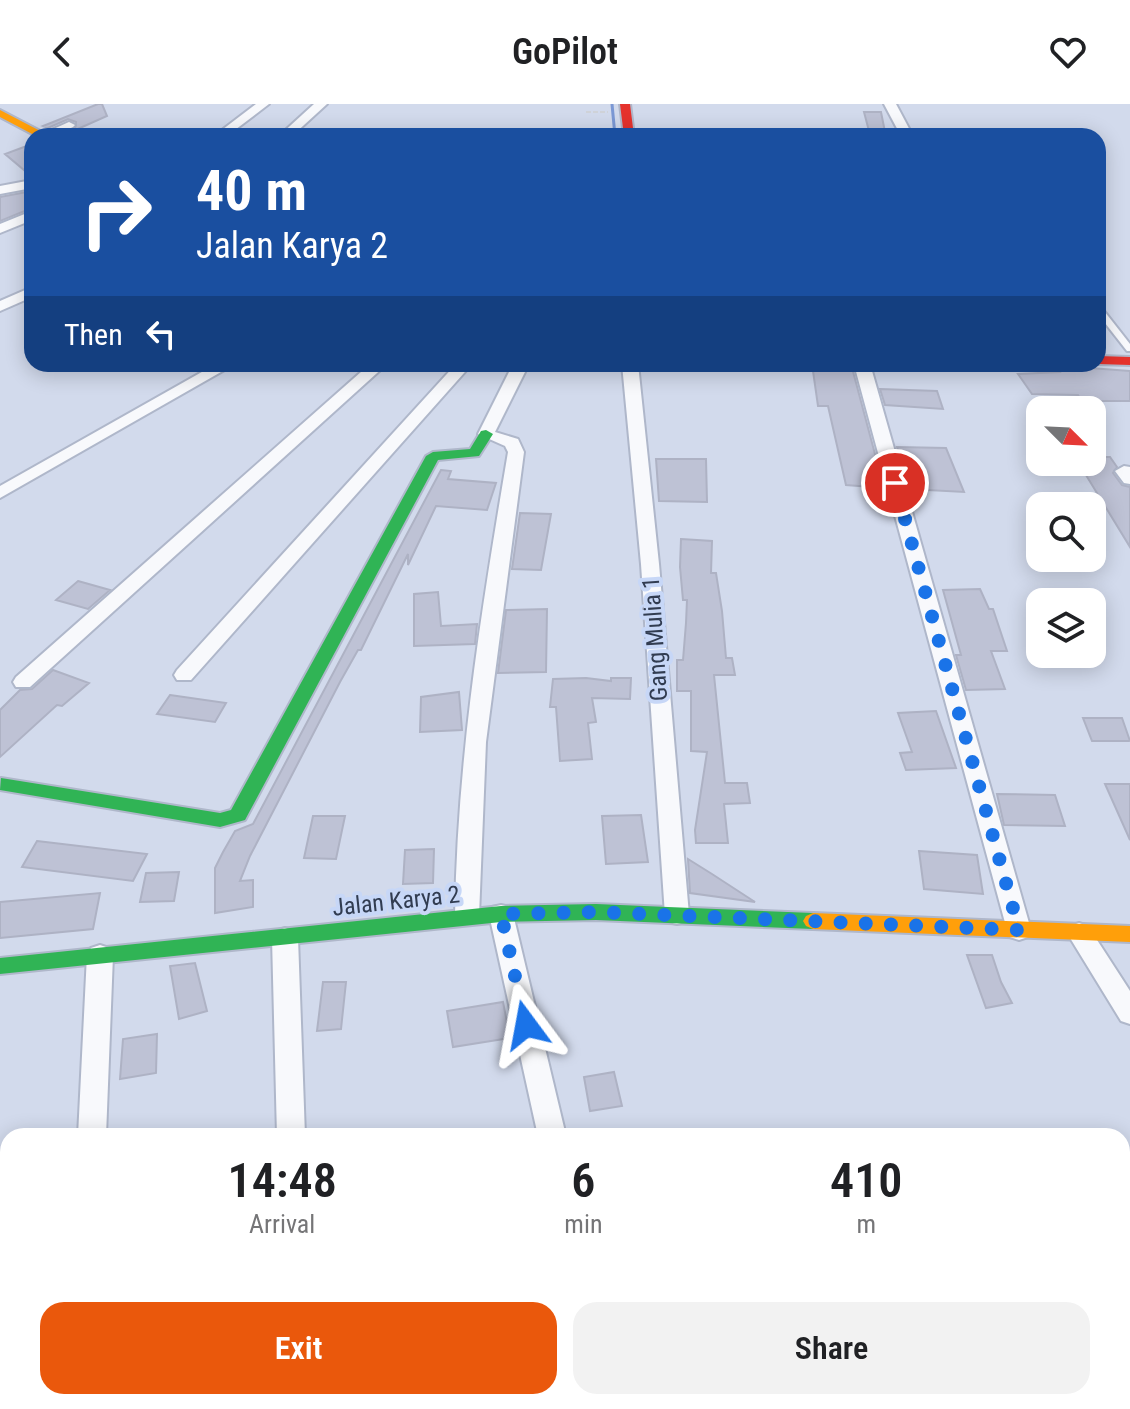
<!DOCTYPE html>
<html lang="en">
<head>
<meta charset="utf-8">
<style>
	body { margin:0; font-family:"Roboto Condensed",sans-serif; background:#f2f2f2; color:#202124; height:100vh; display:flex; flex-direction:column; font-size:30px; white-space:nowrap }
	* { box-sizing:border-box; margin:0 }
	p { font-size:26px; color:#757577 }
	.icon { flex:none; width:44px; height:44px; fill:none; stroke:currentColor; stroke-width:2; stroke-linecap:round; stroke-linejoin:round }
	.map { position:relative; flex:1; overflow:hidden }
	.panel { position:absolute; left:0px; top:1024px; width:1130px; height:282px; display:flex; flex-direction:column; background:#fff; border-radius:24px 24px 0 0; box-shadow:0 4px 20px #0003 }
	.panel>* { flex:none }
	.top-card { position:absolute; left:24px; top:24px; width:1082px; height:244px; border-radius:24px; box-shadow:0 4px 20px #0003; background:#1a4fa0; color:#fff; overflow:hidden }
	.needle { width:52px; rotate:114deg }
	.tools { position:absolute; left:1026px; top:292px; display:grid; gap:16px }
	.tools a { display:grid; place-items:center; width:80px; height:80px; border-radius:16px; background:#fff; box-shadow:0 4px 20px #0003; font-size:40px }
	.pin { position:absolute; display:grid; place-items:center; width:68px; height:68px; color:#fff; margin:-34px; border:4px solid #fff; border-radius:50%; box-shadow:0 2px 8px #0007 }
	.me { position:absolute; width:88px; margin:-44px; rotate:347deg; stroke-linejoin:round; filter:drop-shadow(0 0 6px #0008) }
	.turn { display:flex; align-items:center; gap:28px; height:168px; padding:0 40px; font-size:36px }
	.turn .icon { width:104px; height:104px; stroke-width:2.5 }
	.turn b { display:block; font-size:56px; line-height:68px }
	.then { display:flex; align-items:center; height:76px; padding:0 40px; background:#0003; gap:16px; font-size:30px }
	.eta { display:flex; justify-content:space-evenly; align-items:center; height:136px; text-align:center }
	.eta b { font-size:48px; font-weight:600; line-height:56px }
	.action { display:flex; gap:16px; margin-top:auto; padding:16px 40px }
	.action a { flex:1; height:92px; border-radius:24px; background:#ea580c; color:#fff; font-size:32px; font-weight:600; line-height:92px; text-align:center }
	.action a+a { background:#f2f2f2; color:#202124 }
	header { display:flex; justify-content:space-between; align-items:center; height:104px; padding:0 40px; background:#fff; font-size:36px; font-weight:600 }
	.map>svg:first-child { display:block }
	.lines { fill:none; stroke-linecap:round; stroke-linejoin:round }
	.stream { stroke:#7b98d4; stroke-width:3 }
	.building { fill:#bec2d5; stroke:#aeb2c4; stroke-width:2 }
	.lane-casing { stroke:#afb7ca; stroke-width:4 }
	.street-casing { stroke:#afb7ca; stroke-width:4 }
	.fast-casing { stroke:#afb7ca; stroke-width:4 }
	.slow-casing { stroke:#afb7ca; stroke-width:4 }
	.jam-casing { stroke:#afb7ca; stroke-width:4 }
	.path { stroke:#cfd2d8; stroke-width:2; stroke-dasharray:5 2; stroke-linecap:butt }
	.lane { fill:#f8f9fc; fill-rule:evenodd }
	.street { fill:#f8f9fc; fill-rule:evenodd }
	.fast { fill:#30b455; fill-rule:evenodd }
	.slow { fill:#ff9f0a; fill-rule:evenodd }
	.jam { fill:#e5322d; fill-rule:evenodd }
	.route { stroke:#1a73e8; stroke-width:14; stroke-dasharray:0 25.2 }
	.labels { text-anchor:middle; stroke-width:8; stroke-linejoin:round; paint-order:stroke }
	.street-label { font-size:24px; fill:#313c51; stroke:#c7d7f7 }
</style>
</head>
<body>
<header><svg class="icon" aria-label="back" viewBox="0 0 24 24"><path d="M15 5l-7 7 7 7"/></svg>GoPilot<svg class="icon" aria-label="heart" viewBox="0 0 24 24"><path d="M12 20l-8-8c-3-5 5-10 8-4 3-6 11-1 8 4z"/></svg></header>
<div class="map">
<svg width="1130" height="1305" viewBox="0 0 1130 1305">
	<rect width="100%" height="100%" fill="#d2daec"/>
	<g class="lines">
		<path class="stream" d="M612,0L615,32"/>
	</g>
	<path class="building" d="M98,0H102L107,12L62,32L75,25L76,18L68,15L48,24L43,22Z
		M864,8H881L885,28L869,27Z
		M32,40V73L28,74L31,72L5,50Z
		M32,87V104L0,117V93Z
		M812,260H851L884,384L846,381L828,302H818Z
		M1057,261H1087L1090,264L1130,267V297H1081L1078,291L1032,290L1018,270L1060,268Z
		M880,285L937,287L943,305L885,301Z
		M897,343L946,344L964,388L909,385Z
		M1092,353H1110L1117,363L1113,369L1122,381L1130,383V443L1078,358H1092Z
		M656,355H706L707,398L659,397Z
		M441,366L451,367L448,375L496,379L487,406L436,402L408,461V450L361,546H358L340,578L250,752L240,777L253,776V803L215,809V764L223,748L235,727L253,720Z
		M520,409L551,410L541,466L512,465Z
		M681,435L712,437L711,469H716L722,507L726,554H732L735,571H714L725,679H747L750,699L724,700L728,739H696L695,726L707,648L691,647V587H677V556H683L686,519L687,496H683L680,463Z
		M78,477L110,486L88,505L56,496Z
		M980,485L989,505H993L1007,547H991L1005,585L966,586L956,551H961L943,486Z
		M438,488L441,522L477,520L475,540L414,542V490Z
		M547,505L546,568L498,569L506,506Z
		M53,566L89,579L62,602L57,601L0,653V606L20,586L32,585Z
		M586,574L611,577V574H631L630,595L592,594L596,618L588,619L592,655L560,657L556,603H550L553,575Z
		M459,588L462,626L420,628L421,593Z
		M170,591L226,599L215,618L157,610Z
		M936,607L956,664L906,666L900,649L912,648L898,609Z
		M1083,614H1122L1130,637H1092Z
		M1105,680H1130V736Z
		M997,690L1055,691L1065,722L1004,721Z
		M641,711L648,758L606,760L602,712Z
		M313,712H345L336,755L304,754Z
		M37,737L147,750L133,777L22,763Z
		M434,745L433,779L403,780L405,746Z
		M919,747L977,751L983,790L924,785Z
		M688,755L712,770L755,798L690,789Z
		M179,768L174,797L140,798L146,769Z
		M100,789L93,825L0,834V798Z
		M967,851H992L1001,878L1012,899L986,904Z
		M195,859L207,907L179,915L170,862Z
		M323,878H346L341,925L317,927Z
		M503,898L510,934L453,943L447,907Z
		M157,930L156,969L120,975L123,935Z
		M614,968L622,1002L590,1007L584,973Z"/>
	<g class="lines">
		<g class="lane-casing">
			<path id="lane" d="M1098,203H1101L1130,240V247H1127L1098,210Z"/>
		</g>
		<g class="street-casing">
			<path id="street" d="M256,0H269L227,32H214Z
				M314,0H327L292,32H279Z
				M884,0H896L913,32H901Z
				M69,18L75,21L73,23L54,32H38Z
				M32,76V84L0,90V82Z
				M32,107V116L0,129V120Z
				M32,183V193L0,207V197Z
				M216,260H235L0,394V382Z
				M370,260H387L30,583H16L13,578L16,573Z
				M456,260H472L191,576H177L174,571L177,566Z
				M513,260H529L495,328L518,335L524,348L486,638L479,812L476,819L467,821L458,819L455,812C457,655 482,502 508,348L505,342L478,330Z
				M622,260H638L659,460L689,811L686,818L677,820L668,818L665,811L641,460Z
				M854,260H870L1031,826L1028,833L1019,836L1010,833L1007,826Z
				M1124,362L1130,363V380L1124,379L1115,367Z
				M501,801L510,803L513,810L566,1032H538L489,810L492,803Z
				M1079,819L1088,822L1130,887V920L1121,917L1067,829L1070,822Z
				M285,824L294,827L298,834L305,1032H277L272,834L276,827Z
				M100,841L109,844L113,851L106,1032H78L87,851L91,844Z
				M595,1298H627L629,1305H597Z"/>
		</g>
		<g class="fast-casing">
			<path id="fast" d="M486,326L493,330L479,352L438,356L245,716L220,723L0,686L1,674L220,709L231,706L426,352L433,348L470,345L481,327Z
				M596,800L813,809L820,812L823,817L820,822L813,825L596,816L501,818L0,870V854L501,802Z"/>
		</g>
		<g class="slow-casing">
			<path id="slow" d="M0,6L46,30L48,32H36L0,13Z
				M813,809L1130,822V838L813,825L806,822L803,817L806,812Z"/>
		</g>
		<g class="jam-casing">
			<path id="jam" d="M620,0H630L634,32H624Z
				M1098,252L1130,253V261L1098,260Z"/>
		</g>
		<path class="path" d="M586,8H608"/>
		<use href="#lane" class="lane"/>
		<use href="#street" class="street"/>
		<use href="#fast" class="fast"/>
		<use href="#slow" class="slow"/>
		<use href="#jam" class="jam"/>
	</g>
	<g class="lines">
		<path class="route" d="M526,921L501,810L596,808L1019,826L895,379"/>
	</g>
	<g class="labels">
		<g class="street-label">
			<text transform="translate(655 535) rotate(-94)" y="8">Gang Mulia 1</text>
			<text transform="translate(396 797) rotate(-6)" y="8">Jalan Karya 2</text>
		</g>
	</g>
</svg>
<div class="tools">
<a><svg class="needle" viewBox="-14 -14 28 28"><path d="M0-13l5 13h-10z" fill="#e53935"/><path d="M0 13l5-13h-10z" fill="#757577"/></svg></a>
<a><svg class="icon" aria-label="search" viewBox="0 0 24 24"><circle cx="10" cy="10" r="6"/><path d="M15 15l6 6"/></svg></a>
<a><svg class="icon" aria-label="layers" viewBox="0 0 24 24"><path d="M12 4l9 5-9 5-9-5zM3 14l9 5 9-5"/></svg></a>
</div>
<div class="pin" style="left:895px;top:379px;background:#d93025"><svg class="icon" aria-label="arrive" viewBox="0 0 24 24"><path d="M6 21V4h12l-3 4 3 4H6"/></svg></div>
<svg class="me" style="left:526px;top:921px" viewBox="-20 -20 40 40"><path d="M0-17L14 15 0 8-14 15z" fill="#1a73e8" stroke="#fff" stroke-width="4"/></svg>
<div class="top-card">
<div class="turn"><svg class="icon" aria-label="right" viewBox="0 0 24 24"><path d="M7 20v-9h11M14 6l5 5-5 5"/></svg><div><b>40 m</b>Jalan Karya 2</div></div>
<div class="then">Then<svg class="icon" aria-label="left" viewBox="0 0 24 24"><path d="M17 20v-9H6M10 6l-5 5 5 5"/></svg></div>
</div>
<section class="panel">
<div class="eta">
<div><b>14:48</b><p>Arrival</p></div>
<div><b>6</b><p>min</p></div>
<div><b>410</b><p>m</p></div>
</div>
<div class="action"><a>Exit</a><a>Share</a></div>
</section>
</div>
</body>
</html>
